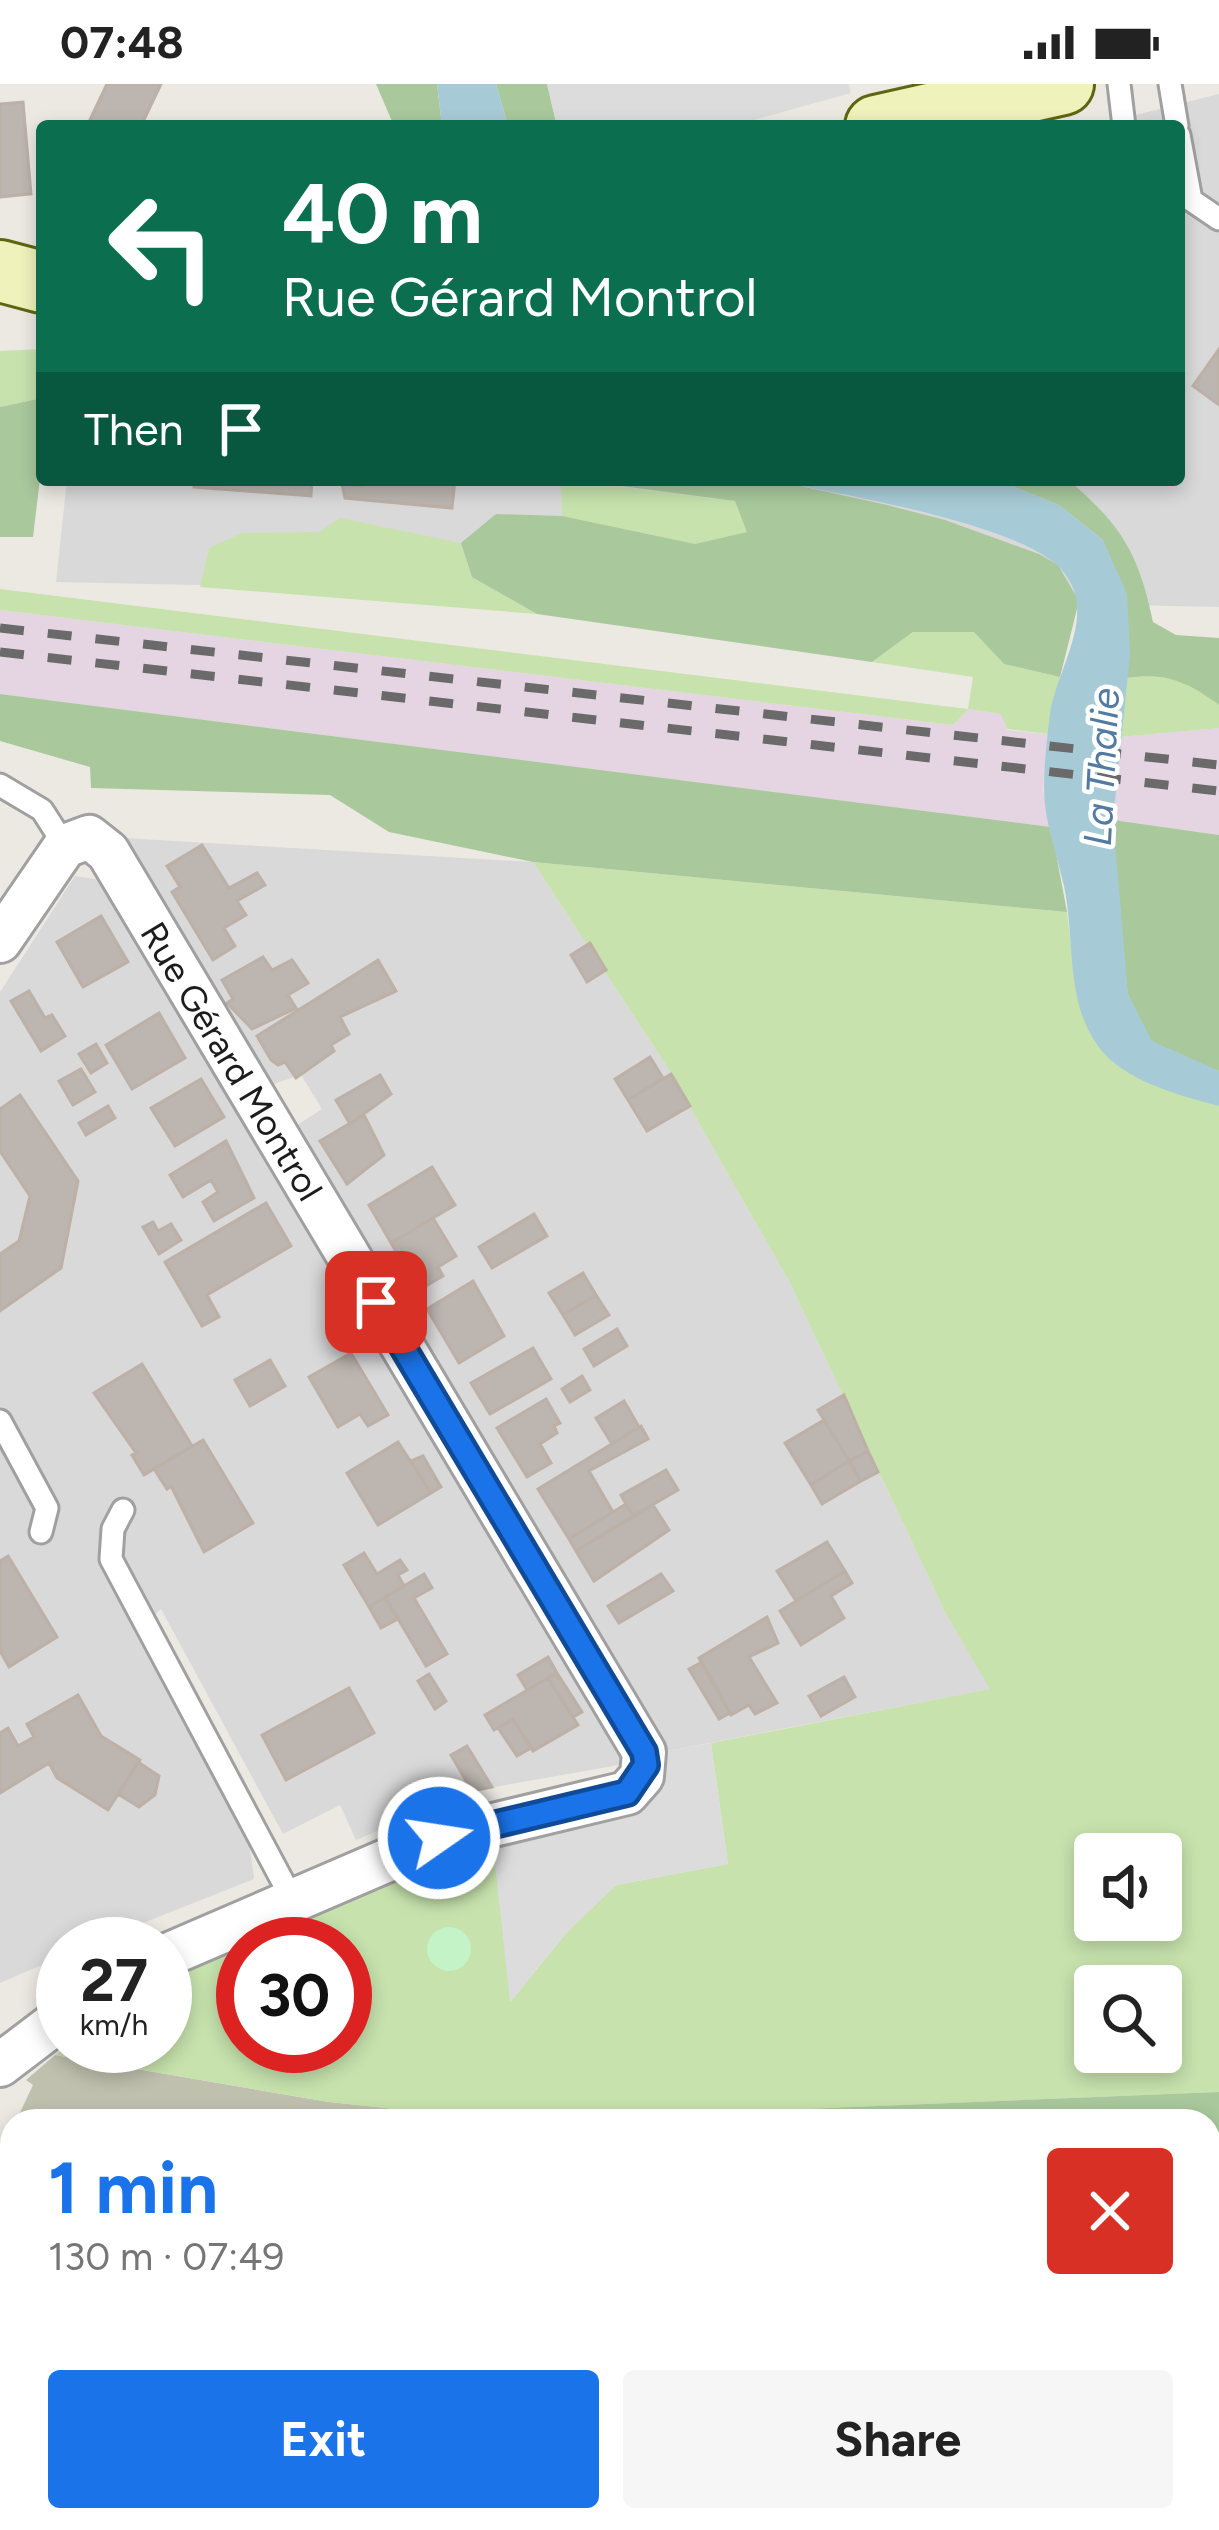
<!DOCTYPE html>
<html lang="en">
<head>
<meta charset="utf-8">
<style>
	body { margin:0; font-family:Figtree,sans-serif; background:#f6f6f6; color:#222; height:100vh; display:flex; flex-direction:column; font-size:45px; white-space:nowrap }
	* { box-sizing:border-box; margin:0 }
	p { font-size:39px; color:#767676 }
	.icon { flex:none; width:66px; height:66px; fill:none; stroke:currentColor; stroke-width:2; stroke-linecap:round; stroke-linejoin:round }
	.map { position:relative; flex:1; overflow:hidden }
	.panel { position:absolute; left:0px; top:2025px; width:1221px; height:423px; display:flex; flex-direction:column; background:#fff; border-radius:36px 36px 0 0; box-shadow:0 6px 18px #0003 }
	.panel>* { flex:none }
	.hud { position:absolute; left:36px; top:36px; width:1149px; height:366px; border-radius:12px; box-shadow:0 6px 18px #0003; background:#0b6e4f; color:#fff; overflow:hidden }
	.fabs { position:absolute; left:1074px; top:1749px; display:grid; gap:24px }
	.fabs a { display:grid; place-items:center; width:108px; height:108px; border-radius:12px; background:#fff; box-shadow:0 6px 18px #0003; font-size:60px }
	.speed { position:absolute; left:36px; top:1833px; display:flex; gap:24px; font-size:60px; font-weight:700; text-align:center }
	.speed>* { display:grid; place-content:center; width:156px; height:156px; border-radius:50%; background:#fff; box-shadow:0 6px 18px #0003; line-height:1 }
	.speed small { font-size:30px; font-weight:400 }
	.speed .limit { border:18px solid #d22; background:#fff; color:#111 }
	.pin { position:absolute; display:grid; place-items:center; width:102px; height:102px; color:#fff; margin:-51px; border-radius:24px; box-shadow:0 6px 18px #0006 }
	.me { position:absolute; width:132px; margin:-66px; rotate:77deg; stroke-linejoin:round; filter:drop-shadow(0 0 9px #0008) }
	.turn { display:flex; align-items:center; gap:42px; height:252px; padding:0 48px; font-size:54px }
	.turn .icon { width:156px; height:156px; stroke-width:2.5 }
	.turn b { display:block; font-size:84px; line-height:102px }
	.then { display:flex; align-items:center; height:114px; padding:0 48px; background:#0003; gap:24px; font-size:45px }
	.round { display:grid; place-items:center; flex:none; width:126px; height:126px; border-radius:12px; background:#f6f6f6 }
	.headline { display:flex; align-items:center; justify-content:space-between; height:204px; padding:0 48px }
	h1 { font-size:72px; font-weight:700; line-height:90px; color:#1a73e8 }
	.button { display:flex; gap:24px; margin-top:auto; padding:24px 48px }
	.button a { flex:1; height:138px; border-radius:12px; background:#1a73e8; color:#fff; font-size:48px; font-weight:700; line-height:138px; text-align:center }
	.button a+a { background:#f6f6f6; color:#222 }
	.status { display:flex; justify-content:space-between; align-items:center; height:84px; padding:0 60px; background:#fff; direction:ltr }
	.status svg { height:33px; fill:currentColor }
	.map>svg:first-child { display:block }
	.residential { fill:#dad9d9 }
	.industrial { fill:#e5d5e2 }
	.construction { fill:#c0c0af }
	.grass { fill:#c7e2ad; fill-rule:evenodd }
	.forest { fill:#a9c89c }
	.park { fill:#c3f3c7 }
	.parking { fill:#dcdcdc }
	.water { fill:#a7cbd6 }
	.building { fill:#bcb5b0; stroke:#bcb0a7; stroke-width:3 }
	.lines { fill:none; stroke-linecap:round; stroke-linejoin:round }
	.lane-casing { stroke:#a0a0a0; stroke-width:27 }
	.street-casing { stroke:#a0a0a0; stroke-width:48 }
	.secondary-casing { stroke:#5d6610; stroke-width:66 }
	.lane { stroke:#fff; stroke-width:21 }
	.street { stroke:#fff; stroke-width:42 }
	.secondary { stroke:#eff2bb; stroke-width:60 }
	.rail { stroke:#6a6a6a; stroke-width:9; stroke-dasharray:24 24; stroke-linecap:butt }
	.route-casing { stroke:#114b97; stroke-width:30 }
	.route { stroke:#1a73e8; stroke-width:21 }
	.labels { text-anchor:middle; stroke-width:9; stroke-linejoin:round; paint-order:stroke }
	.street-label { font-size:36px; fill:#1c1c1c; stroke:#fff }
	.water-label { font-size:39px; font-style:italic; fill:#537aa1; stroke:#fff }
</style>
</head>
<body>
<div class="status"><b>07:48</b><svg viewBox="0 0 49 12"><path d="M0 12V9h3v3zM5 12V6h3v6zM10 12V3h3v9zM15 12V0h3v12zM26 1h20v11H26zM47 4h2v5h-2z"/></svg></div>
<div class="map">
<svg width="1219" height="2446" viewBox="0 0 1219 2446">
	<rect width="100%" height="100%" fill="#ece9e3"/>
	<path class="residential" d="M1219,10V523L56,498L67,396H1179V42H1092Z
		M124,754L533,778L666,981L790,1199L946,1530L991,1605L662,1668L293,1044L322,1025L301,991L270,1001Z
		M75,792L107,797L630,1679L472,1707L356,1756L340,1721L283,1750L161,1525L135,1549L250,1764L254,1795L90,1860H63V1872L0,1899V908Z"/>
	<path class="industrial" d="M0,526L953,641L969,625L1002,630L1007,646L1048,650L1043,707L1051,743L0,610Z
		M1219,644V751L1113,736L1120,653Z"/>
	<path class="construction" d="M55,1971L329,2018L510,2037H16L33,2001L26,1996Z
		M12,2045V2436H1209V2054H1219V2446H0V2070Z"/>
	<path class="grass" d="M42,265V314L0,323V267Z
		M561,396L735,417L748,448L695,460L562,432Z
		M340,434L461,459L472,493L537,530L200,503L209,464L242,449L319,448Z
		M0,505L968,625L973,593L872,578L913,548H975L1004,580L1060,593L1048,650L1007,645L1001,630L969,625L953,641L0,526Z
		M1148,591L1186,597L1219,621V644L1120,653L1127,594Z
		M533,778L1067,828L1077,913L1219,1022V2008L509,2037L329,2018L55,1971L67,1962H165V1890L361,1803L493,1759L511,1917L568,1847L616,1801L728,1780L711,1659L990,1605L946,1530L790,1199L666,981ZM1095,1770H1161V1836H1095ZM243,1860H345V1962H243ZM1095,1902H1161V1968H1095Z"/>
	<path class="forest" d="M376,0H437L442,42H394Z
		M496,0H547L557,42H508Z
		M42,314V378L33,453H0V323Z
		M576,396H773L887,421L945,436L1039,470L1058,481L1079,517L1060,593L1004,580L974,548H913L872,578L537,530L472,493L461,459L496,430L562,432L695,460L747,448L735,417Z
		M997,396H1068C1121,440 1139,470 1153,538L1176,551L1219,554V621C1188,598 1166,588 1127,594V552L1103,456L1059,421Z
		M0,610L1051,743L1067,828L533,778L389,748L330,711L91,704L90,683L0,657Z
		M1113,736L1219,751V987C1197,979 1168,973 1151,956C1111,917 1119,792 1113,736Z
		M1219,2008V2054H1209V2037H510Z"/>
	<path class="park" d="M427 1865a22 22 0 1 1 44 0a22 22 0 1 1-44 0Z"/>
	<path class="parking" d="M547,0H849L851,9L732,42H557Z
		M711,1659L728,1780L616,1801L568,1847L510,1918L493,1759L662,1668Z"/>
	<path class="water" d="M437,0H496L508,42H442Z
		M773,396H997L1059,421L1103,456L1127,510L1130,571L1113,736L1128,910L1152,957L1219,987V1022C1179,1011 1123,997 1098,962C1065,917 1075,854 1064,802C1057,771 1044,736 1044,704C1044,680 1047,654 1050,630C1057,582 1101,527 1060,484C1015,438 840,411 773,396Z"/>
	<path class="building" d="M107,0H161L141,42H87Z
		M23,18L31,110L0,113V20Z
		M1219,265V321L1193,302Z
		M194,396H312L311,412L194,403Z
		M364,396H455L452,424L345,414L342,400L363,402Z
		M202,761L229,804L257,789L265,801L237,817L246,831L224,844L235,862L213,876L172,808L180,803L167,782Z
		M101,832L128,878L83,903L57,858Z
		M590,859L606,886L587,898L571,871Z
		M263,873L272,886L292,876L308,899L288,911L296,924L252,945L227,919L233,915L222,896Z
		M378,876L396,907L340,933L349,950L331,961L334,967L296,994L285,978L278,981L271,976L257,952Z
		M29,907L45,934L52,931L65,952L41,967L11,917Z
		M159,929L185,974L132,1005L106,961Z
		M96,960L107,979L91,989L79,970Z
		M650,973L663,994L628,1016L615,995Z
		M81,985L95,1008L73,1021L59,997Z
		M671,990L690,1022L647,1047L628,1016Z
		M380,991L391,1010L350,1040L336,1016Z
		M201,995L224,1033L175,1062L151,1024Z
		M20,1011L78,1097L61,1184L0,1227V1170L19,1157L30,1112L0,1067V1025Z
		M108,1022L115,1034L86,1051L79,1039Z
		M364,1031L384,1071L347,1100L320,1057Z
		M226,1057L254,1114L214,1137L203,1118L218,1108L211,1096L183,1113L170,1091Z
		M432,1083L455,1121L391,1159L369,1121Z
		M266,1119L291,1162L207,1211L219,1233L202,1242L165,1178Z
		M534,1130L547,1152L492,1184L479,1163Z
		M433,1134L456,1172L438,1183L443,1192L419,1206L391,1159Z
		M153,1138L158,1147L171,1140L181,1156L159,1170L143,1143Z
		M583,1189L596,1211L563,1231L549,1209Z
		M473,1197L504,1252L459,1279L427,1225Z
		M596,1211L609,1231L575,1251L563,1231Z
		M617,1245L627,1262L594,1282L584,1265Z
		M533,1264L551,1295L490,1330L471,1299Z
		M351,1269L388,1331L368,1342L360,1330L338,1343L309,1293Z
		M270,1276L285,1302L250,1322L235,1296Z
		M142,1280L192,1362L144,1391L132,1371L136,1369L94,1309Z
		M582,1292L590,1306L570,1318L562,1305Z
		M844,1311L868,1367L849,1377L818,1326Z
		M546,1315L560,1339L554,1342L557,1349L540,1360L551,1379L527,1393L497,1344Z
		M624,1317L639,1343L612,1360L596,1334Z
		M824,1336L849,1377L811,1401L785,1359Z
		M641,1342L648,1355L589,1387L613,1428L569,1455L538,1405Z
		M203,1356L253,1439L204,1468L171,1402L167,1405L154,1385Z
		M398,1358L431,1409L378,1441L347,1389Z
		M868,1367L878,1388L861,1397L849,1377Z
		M423,1372L441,1403L431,1409L411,1377Z
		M849,1377L861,1397L822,1420L811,1401Z
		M666,1386L678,1406L633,1432L621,1411Z
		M626,1420L633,1432L576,1467L569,1455Z
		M653,1421L669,1446L594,1497L576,1467Z
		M827,1458L845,1487L796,1517L777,1487Z
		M364,1469L377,1490L400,1476L407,1486L398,1491L404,1502L369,1523L344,1481Z
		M8,1472L57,1553L9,1583L0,1567V1477Z
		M845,1487L852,1499L831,1512L844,1534L801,1561L780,1527Z
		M424,1490L432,1504L414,1514L447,1570L426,1582L385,1513Z
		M661,1490L673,1507L619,1539L608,1522Z
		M385,1513L398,1535L381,1544L369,1523Z
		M767,1533L778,1559L749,1573L777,1619L755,1630L749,1621L731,1631L699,1574Z
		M548,1573L557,1589L527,1606L518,1591Z
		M702,1578L730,1629L719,1635L689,1585Z
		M557,1589L582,1628L573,1633L548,1594Z
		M429,1590L446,1617L435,1625L418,1597Z
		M844,1593L855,1613L821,1632L809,1612Z
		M548,1594L578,1641L533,1667L513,1635L494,1646L485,1631Z
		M349,1604L374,1649L286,1696L262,1651Z
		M78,1611L101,1652L140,1676L108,1726L57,1694L49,1679L0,1709V1649L8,1644L18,1662L34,1653L27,1640Z
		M513,1635L531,1664L517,1672L498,1644Z
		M467,1662L492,1703L472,1707L451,1671Z
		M138,1678L159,1692L155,1711L139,1723L118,1710Z"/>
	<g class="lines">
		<g class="lane-casing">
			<path id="lane" d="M1119,0L1124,42
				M1170,0L1177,42
				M1179,51L1191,116L1219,135
				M0,701L42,726L65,762
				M0,1337L47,1424L41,1448
				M123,1426L113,1445L111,1475L292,1815"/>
		</g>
		<g class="street-casing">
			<path id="street" d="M0,857L65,762L89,753L108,768L644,1668L642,1692L627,1709L439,1754L165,1872
				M0,1981L63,1933"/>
		</g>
		<g class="secondary-casing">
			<path id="secondary" d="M876,42L1063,0
				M0,187L42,198"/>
		</g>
		<use href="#lane" class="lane"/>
		<use href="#street" class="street"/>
		<use href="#secondary" class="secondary"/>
		<path class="rail" d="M0,544L1219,681
			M0,568L1219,707
			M1209,2095L1219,2094"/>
	</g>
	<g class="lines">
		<g class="route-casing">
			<path id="route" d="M376,1218L644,1668L646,1681L627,1709L439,1754"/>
		</g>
		<use href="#route" class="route"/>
	</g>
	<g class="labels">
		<g class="street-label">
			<text transform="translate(232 977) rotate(59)" y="13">Rue Gérard Montrol</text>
		</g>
		<g class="water-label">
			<text transform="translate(1101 683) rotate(-87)" y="14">La Thalie</text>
		</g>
	</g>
</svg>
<div class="fabs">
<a><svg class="icon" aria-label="sound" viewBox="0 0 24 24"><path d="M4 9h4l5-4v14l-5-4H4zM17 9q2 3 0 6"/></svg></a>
<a><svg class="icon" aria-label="search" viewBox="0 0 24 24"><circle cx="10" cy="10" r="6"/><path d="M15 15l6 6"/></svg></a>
</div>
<div class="speed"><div>27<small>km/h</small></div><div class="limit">30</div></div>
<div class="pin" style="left:376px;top:1218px;background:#d93025"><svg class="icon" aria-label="arrive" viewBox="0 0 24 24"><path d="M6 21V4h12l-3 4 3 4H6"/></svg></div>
<svg class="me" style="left:439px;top:1754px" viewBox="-20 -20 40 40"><circle r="17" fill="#1a73e8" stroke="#fff" stroke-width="3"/><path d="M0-11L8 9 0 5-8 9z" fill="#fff"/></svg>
<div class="hud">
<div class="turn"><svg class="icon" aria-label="left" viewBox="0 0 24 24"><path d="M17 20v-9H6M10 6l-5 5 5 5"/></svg><div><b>40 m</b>Rue Gérard Montrol</div></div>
<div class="then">Then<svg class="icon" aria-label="arrive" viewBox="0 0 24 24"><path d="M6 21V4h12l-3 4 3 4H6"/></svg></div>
</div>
<section class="panel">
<div class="headline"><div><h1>1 min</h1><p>130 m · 07:49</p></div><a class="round" style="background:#d93025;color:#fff"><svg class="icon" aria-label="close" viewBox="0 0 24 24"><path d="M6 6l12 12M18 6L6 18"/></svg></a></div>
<div class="button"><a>Exit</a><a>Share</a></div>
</section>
</div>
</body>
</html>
